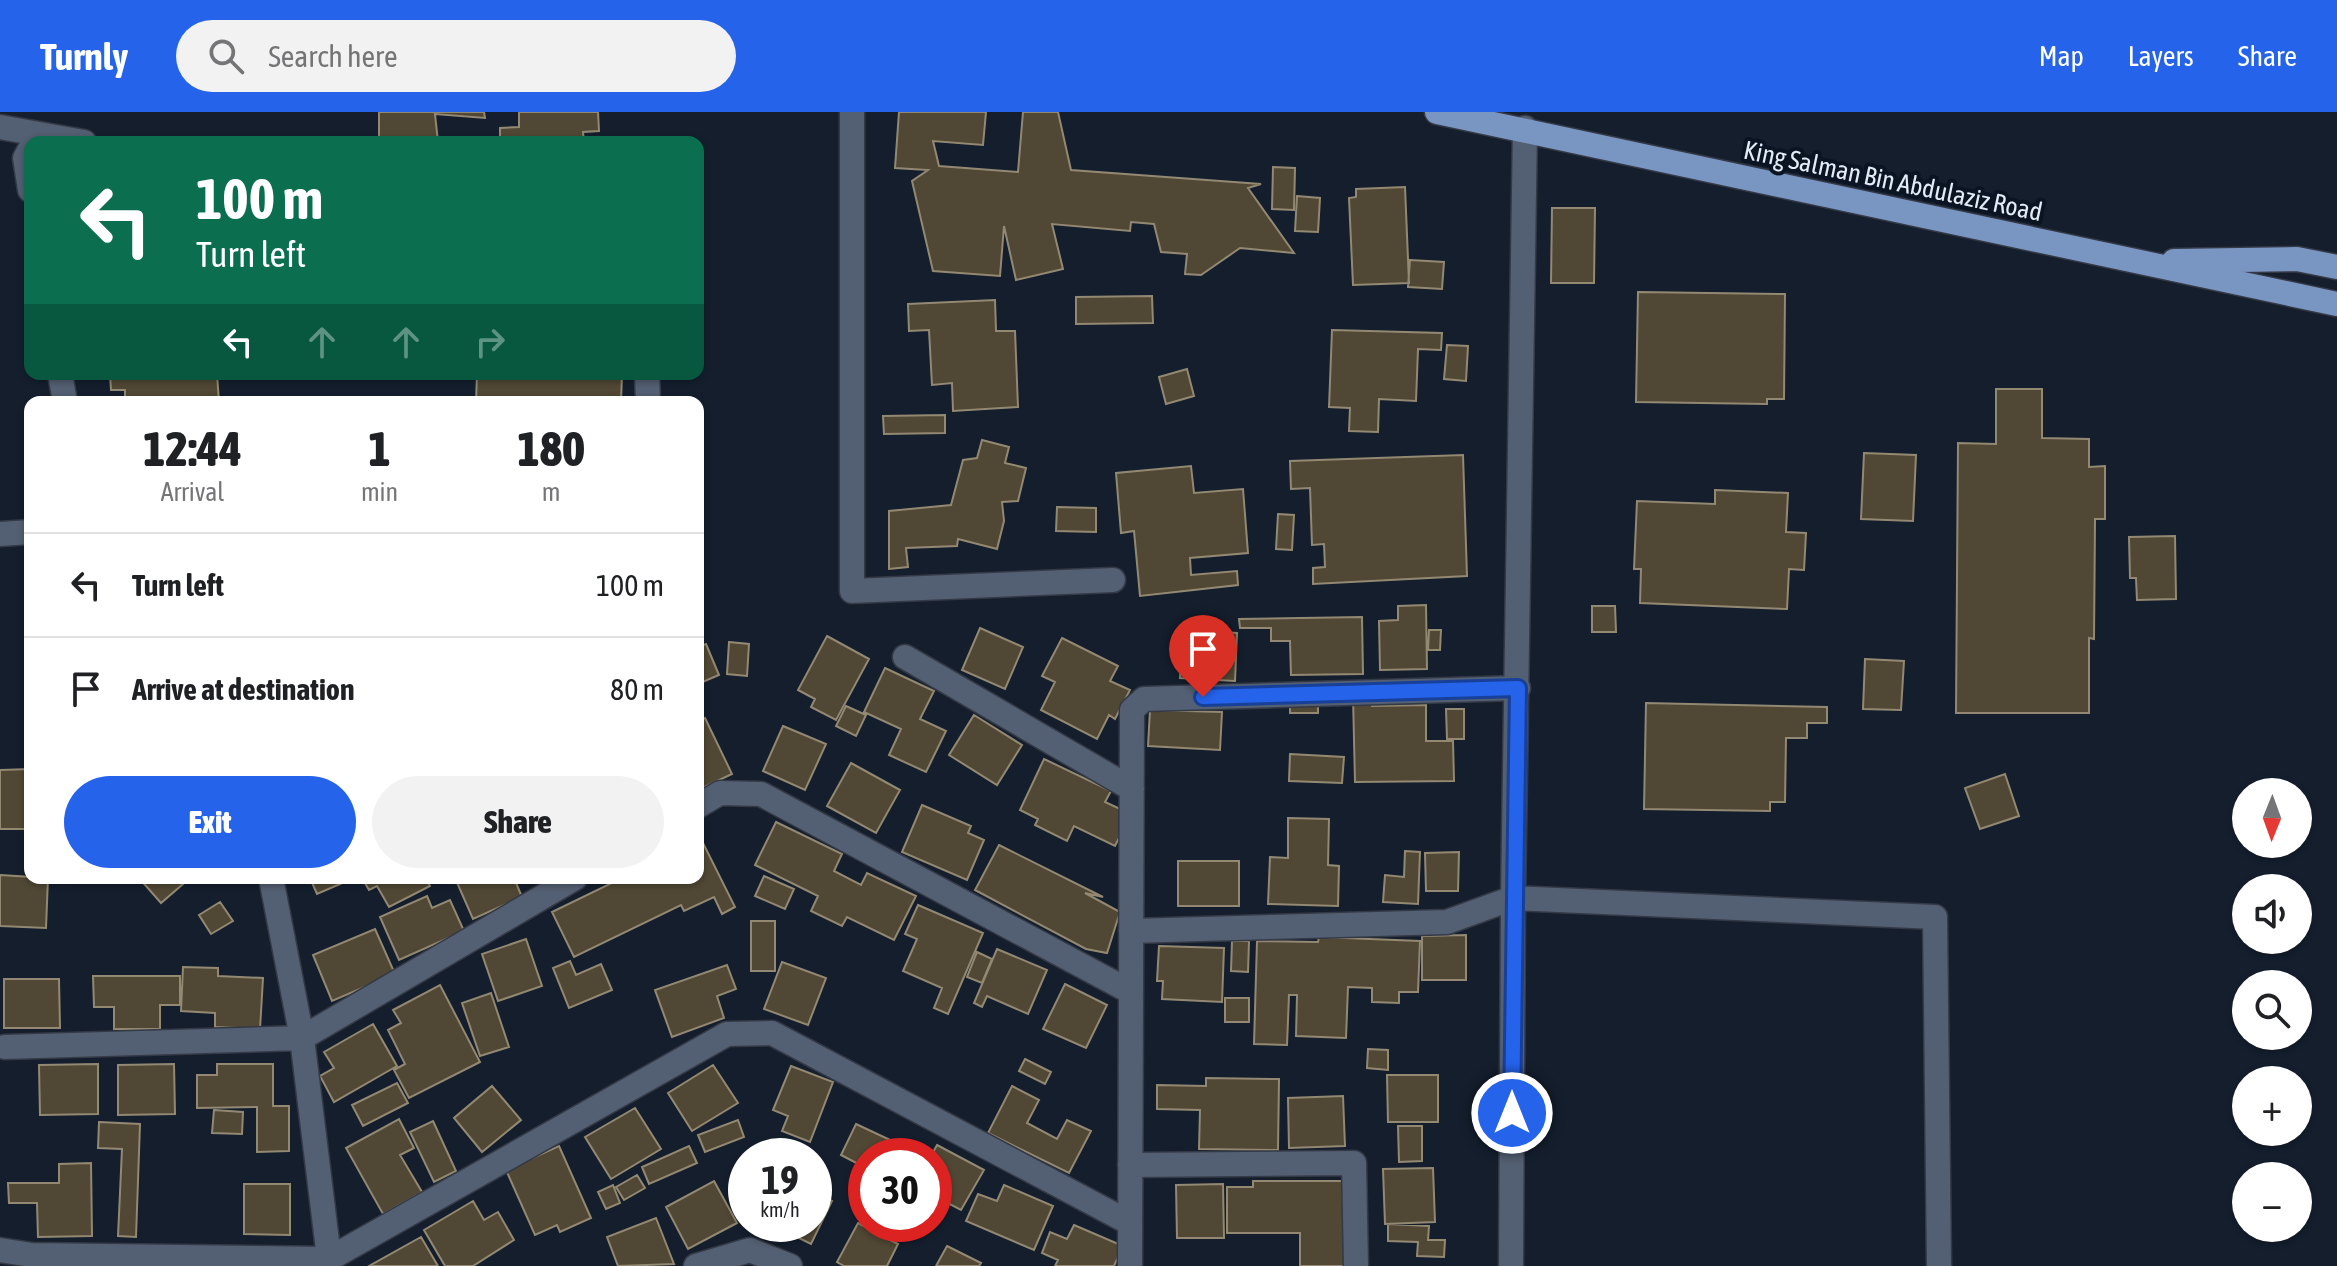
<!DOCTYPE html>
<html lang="en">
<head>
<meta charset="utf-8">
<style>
	body { margin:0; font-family:"Asap Condensed",sans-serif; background:#f2f2f2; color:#202124; height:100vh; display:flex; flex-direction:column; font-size:30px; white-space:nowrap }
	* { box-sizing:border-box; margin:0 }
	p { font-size:26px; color:#757577 }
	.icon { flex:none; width:44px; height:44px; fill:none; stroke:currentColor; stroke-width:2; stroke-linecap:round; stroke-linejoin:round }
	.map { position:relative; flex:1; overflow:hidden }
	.panel { position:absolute; left:24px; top:284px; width:680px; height:488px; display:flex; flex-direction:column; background:#fff; border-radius:16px; box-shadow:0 2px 6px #0004 }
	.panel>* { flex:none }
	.hud { position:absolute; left:24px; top:24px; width:680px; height:244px; border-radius:16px; box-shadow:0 2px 6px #0004; background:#0b6e4f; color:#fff; overflow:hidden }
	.needle { width:52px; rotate:181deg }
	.fabs { position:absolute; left:2232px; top:666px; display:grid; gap:16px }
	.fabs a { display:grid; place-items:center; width:80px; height:80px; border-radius:50%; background:#fff; box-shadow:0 2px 6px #0004; font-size:40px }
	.speed { position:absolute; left:728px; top:1026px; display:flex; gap:16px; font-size:40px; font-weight:700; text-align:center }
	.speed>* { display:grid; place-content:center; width:104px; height:104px; border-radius:50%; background:#fff; box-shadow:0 2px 6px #0004; line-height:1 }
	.speed small { font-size:20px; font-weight:400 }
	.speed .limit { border:12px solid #d22; background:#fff; color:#111 }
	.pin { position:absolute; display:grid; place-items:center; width:68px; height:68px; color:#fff; margin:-82px -34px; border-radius:50% 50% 50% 0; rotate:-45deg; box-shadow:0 0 8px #0007 }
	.pin .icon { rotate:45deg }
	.me { position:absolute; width:88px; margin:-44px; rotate:0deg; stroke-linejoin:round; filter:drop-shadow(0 0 6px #0008) }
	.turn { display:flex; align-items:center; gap:28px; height:168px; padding:0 40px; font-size:36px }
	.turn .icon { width:104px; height:104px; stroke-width:2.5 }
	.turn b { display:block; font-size:56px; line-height:68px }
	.lanes { display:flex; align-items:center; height:76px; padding:0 40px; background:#0003; justify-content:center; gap:40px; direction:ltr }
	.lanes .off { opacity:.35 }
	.eta { display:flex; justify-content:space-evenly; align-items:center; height:136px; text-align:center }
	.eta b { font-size:48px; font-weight:800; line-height:56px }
	.primary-button { display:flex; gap:16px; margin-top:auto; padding:16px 40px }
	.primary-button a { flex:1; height:92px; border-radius:48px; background:#2563eb; color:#fff; font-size:32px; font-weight:800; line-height:92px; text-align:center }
	.primary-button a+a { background:#f2f2f2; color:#202124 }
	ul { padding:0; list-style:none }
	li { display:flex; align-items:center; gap:24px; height:104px; padding:0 40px; border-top:2px solid #e0e0e0 }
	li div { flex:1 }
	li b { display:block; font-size:30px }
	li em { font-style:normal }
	header { display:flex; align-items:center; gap:48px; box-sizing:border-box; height:112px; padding:0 40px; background:#2563eb; color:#fff }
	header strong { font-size:38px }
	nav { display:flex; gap:44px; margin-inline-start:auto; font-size:28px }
	.search { width:560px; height:72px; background:#f2f2f2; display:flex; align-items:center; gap:20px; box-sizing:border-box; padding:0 28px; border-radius:44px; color:#757577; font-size:30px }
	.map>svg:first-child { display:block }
	.building { fill:#504734; stroke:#938973; stroke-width:2 }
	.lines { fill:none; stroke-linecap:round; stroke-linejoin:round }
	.minor-casing { stroke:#343946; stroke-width:27 }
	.major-casing { stroke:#343946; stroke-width:27 }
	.minor { stroke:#535f72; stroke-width:24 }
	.major { stroke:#7995c2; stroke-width:24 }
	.route-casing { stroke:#184099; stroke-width:20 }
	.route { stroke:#2563eb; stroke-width:14 }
	.labels { text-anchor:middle; stroke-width:8; stroke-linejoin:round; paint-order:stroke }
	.street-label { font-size:26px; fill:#e4ebf6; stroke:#0b1423 }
</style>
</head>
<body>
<header>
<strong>Turnly</strong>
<div class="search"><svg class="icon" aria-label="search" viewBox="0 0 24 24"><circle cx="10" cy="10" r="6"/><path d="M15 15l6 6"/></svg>Search here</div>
<nav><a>Map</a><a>Layers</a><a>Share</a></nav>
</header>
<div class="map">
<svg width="2337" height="1154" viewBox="0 0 2337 1154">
	<rect width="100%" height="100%" fill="#141e2d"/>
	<path class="building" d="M379,0H484L485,6L435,2L438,30H379Z
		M519,0H598L599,19L583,20L584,30H500V16L519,15Z
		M899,0H986L983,33L933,29L939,54L1018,60L1023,0H1058L1071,58L1261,72L1248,76L1294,141L1240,136L1201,163L1185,162L1187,142L1161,140L1154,112L1131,110L1130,119L1052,112L1063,157L1016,168L1004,114L1000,164L933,159L912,69L928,58L895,56Z
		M1273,55L1295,56L1294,98L1272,97Z
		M1405,75L1409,171L1353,173L1349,86L1356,85V77Z
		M1297,84L1320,86L1318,120L1295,119Z
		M1552,96H1595L1594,171H1551Z
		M1410,148L1444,150L1442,177L1408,175Z
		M1638,180L1785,182L1784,287H1767V292L1636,290Z
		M1152,184L1153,211L1076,212V185Z
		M995,188L996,219H1015L1018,295L953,299L952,271L932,273L929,218L909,219L908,192Z
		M1332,218L1442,221L1441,238L1418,237L1416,289L1379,287L1378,320L1349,319L1350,296L1329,295Z
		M1447,233L1468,234L1466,269L1444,267Z
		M1187,257L1194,284L1166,292L1159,265Z
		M110,262H217L219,290H125V278H111Z
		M477,262H622L621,290H476Z
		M1996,277H2042V326L2089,327V355L2105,354V407H2095L2094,527L2089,526V601H1956L1958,331L1996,332Z
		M945,303V321L884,322L883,304Z
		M982,328L1009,335L1005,351L1026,356L1018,389L1002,390L1004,409L997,437L958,427L957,434L906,436L908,455L889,457V399L951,393L963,348L977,346Z
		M1864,341L1916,343L1913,409L1861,407Z
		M1463,343L1467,464L1313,472V456L1325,455L1324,432L1312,433L1310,376L1291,377L1290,349Z
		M1191,354L1194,381L1243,377L1248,441L1190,446L1191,463L1237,459L1238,473L1140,484L1134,419L1121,421L1116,361Z
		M1715,378L1788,381L1786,420L1806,421L1804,458L1789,457L1787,497L1640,491L1641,457H1634L1637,389L1715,392Z
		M1057,395L1096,396V420L1056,419Z
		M1278,402L1294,403L1292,438L1276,437Z
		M2175,424L2176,487L2137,488L2136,466H2130L2129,425Z
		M1426,493L1427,557L1380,558L1379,509L1398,508V494Z
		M1592,494H1615L1616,520H1592Z
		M1362,505L1363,562L1291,563L1290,529H1271V516H1240L1239,507Z
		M980,516L1023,535L1005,577L962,558Z
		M1182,518L1237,521L1235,569L1180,566Z
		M1429,518H1441L1440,538H1428Z
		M827,524L869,547L836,608L811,595L815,587L798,578Z
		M1062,526L1118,554L1110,569L1130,578L1115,607L1109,603L1097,627L1041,598L1055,570L1042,564Z
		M729,530L749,532L747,564L727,562Z
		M706,532L719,563L698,572V535Z
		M1865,547L1904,549L1901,598L1863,597Z
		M885,556L934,579L920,607L946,619L926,660L889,643L901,617L864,600Z
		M1353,584H1372V594L1426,593V629H1453L1454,669L1355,670Z
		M1290,588H1318V601H1290Z
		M1646,591L1827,595V611H1807V626H1786L1785,690H1770V699L1644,697Z
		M846,594L866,603L856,624L836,614Z
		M1446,597H1464V627H1447Z
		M1150,598L1222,600L1220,638L1148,634Z
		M974,603L1022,633L997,673L949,643Z
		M705,606L732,662L698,678V609Z
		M783,614L826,632L805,678L763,659Z
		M1290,642L1344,645L1342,671L1289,669Z
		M1044,647L1111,679L1105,690L1131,702L1115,734L1074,714L1067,729L1035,713L1038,707L1020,698Z
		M851,651L900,678L876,721L827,694Z
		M30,657V717H0V658Z
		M2005,662L2019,704L1980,717L1965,676Z
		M922,693L971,714L968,721L984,728L967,768L902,740Z
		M1288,706L1329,707L1328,753L1339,754L1338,794L1268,792L1270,745L1288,746Z
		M776,710L842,742L834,759L861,773L867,761L916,784L894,828L847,805L842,814L811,799L818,784L755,753Z
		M701,727L735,795L722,802L714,785L684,799L681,793L574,845L552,800L622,766H698V729Z
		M999,733L1103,785L1085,781L1120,800L1107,841L1086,837L975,778Z
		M1405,739L1420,740L1418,792L1383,790L1385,763L1404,765Z
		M1459,740L1458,779H1426L1425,741Z
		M1178,749H1239V794H1178Z
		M0,763L48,766L46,816L0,814Z
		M764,764L794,777L785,797L755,784Z
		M139,766H190L161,791Z
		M310,766H354L317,782Z
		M362,766H426L430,774L389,795L377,774L369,778Z
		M455,766H514L522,785L473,807Z
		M427,784L432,796L450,788L464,819L399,848L380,805Z
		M220,790L233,809L211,822L199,803Z
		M918,793L983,821L948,902L934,896L942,876L903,859L917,827L905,822Z
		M751,809H775V859H751Z
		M375,817L395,862L332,889L313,843Z
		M1466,823V868H1422V824Z
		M1319,825L1420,829L1418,880H1399V891L1372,890V876L1348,875L1346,926L1296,924L1297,883H1289L1287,933L1254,932L1257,829L1318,830Z
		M526,827L542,874L498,889L482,842Z
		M1232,829H1249L1248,860L1231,859Z
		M1159,834L1224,836L1222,890L1162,887L1163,869H1157Z
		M997,837L1047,858L1028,902L987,884L982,895L974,891Z
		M977,840L992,847L982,871L967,865Z
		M570,849L576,863L601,852L612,878L569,896L553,856Z
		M782,850L826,866L808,913L764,897Z
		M727,853L736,877L717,884L724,906L672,925L655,878Z
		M183,855L218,856V864L263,866L260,917L215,915V901L181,899Z
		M93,864H180V893H160V917H114V895H94Z
		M4,867H59L60,916H4Z
		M1065,872L1107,893L1086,936L1043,917Z
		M440,873L480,950L409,986L394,958L405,952L388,918L401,911L393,898Z
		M491,881L509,935L480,944L462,891Z
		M1225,886H1249V910H1225Z
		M373,912L397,954L334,990L320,964L334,956L324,940Z
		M1368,937L1388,938V958L1367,956Z
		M1025,947L1051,960L1045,972L1019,959Z
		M98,952V1002L40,1003L39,953Z
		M174,952L175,1002L118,1003V953Z
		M217,952H273V994H289V1039L257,1040V995L197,996V963H217Z
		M713,953L738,991L692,1019L668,981Z
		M791,954L833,970L810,1030L782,1019L788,1004L773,998Z
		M1387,963H1438V1010H1388Z
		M1206,966L1279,967L1278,1038L1199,1037L1200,998L1157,997V973L1206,974Z
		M397,971L408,991L363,1014L352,993Z
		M492,974L521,1008L482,1040L454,1006Z
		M1012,974L1039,988L1027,1011L1057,1027L1067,1008L1091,1019L1069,1061L988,1021Z
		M1343,984L1345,1034L1289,1036L1288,986Z
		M635,996L661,1037L611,1067L585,1025Z
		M214,998L243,1000L242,1022L212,1021Z
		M399,1007L414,1036L400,1043L422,1080L383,1102L346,1036Z
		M738,1008L744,1025L705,1040L698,1023Z
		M433,1009L456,1059L434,1070L410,1020Z
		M99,1010L140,1012L136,1125L118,1124L122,1037L98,1036Z
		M856,1012L903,1034L899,1044H866V1056L841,1043Z
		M1398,1014H1422V1049L1399,1050Z
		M937,1033L984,1058L961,1098L934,1084V1044H931Z
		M559,1034L591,1106L560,1120L557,1113L535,1123L506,1058Z
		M689,1034L697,1051L649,1072L642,1055Z
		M91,1051L92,1124L38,1125L37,1091H9L8,1071H59V1052Z
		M1433,1056L1435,1110L1385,1112L1383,1057Z
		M637,1063L645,1076L624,1088L616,1075Z
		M714,1069L737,1111L688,1137L666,1095Z
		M1253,1069H1345L1349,1154H1300V1121H1227V1075H1253Z
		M244,1072H290V1123L244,1122Z
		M1223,1072L1224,1126H1177L1176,1073Z
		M613,1073L620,1091L606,1097L598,1080Z
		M1004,1073L1053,1094L1034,1138L966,1109L978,1082L997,1089Z
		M814,1080L832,1089L811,1132L770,1112H814Z
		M473,1089L484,1108L498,1100L514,1128L473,1154H445L424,1118Z
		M656,1106L674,1152L618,1154L607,1125Z
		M858,1111L898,1132L887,1154H844L837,1150Z
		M1388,1112L1429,1114L1428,1128H1445L1444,1145L1417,1144L1418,1130L1388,1129Z
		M1074,1113L1123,1134L1114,1154H1055L1058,1148L1042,1141L1050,1120L1067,1127Z
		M421,1125L438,1154H369Z
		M947,1134L981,1151L979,1154H936Z"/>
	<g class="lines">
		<g class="minor-casing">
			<path id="minor" d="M852,0V479L1113,468
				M0,15L39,22
				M34,30L39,22L84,30
				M30,37L25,46L30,78
				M60,262L65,290
				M647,262L648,290
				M0,422L30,420
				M905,545L1132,677
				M698,694L720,681L761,682L1131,880
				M1131,819L1447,810L1513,786L1935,805L1939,1154
				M5,935L302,926L271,766
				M1130,1053L1354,1051L1356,1154
				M0,1138L32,1143L329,1147L727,922L772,921L1130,1111
				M330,1154L302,926L575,766
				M696,1154L750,1138L790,1154
				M1130,1154L1132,598L1144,587L1518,576
				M1511,1154L1513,786L1525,16"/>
		</g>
		<g class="major-casing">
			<path id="major" d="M1437,0L2337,192
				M2174,149L2297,147L2337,155"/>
		</g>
		<use href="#minor" class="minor"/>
		<use href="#major" class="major"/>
	</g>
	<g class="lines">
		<g class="route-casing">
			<path id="route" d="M1203,585L1518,576L1512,1001"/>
		</g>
		<use href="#route" class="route"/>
	</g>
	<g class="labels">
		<g class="street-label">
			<text transform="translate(1893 69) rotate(12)" y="9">King Salman Bin Abdulaziz Road</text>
		</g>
	</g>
</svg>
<div class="fabs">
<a><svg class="needle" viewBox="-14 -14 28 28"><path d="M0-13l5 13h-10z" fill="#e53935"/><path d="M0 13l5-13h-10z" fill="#757577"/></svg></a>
<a><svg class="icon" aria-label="sound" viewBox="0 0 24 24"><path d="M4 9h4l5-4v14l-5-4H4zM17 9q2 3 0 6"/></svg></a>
<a><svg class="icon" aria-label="search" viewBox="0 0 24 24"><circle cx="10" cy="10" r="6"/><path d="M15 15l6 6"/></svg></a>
<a>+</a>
<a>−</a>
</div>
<div class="speed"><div>19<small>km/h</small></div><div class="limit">30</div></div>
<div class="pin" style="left:1203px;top:585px;background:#d93025"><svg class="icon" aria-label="arrive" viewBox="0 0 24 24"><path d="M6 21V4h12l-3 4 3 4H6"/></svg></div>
<svg class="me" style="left:1512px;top:1001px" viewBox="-20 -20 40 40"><circle r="17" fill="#2563eb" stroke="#fff" stroke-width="3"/><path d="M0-11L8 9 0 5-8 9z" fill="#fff"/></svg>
<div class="hud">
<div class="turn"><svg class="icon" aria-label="left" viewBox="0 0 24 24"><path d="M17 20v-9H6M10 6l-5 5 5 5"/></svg><div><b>100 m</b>Turn left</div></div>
<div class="lanes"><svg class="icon" aria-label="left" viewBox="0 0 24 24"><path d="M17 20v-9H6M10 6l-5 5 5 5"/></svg><svg class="icon off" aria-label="ahead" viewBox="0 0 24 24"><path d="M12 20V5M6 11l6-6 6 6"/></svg><svg class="icon off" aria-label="ahead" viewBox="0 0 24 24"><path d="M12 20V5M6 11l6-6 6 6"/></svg><svg class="icon off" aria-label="right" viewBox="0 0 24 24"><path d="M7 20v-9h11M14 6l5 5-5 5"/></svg></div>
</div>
<section class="panel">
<div class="eta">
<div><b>12:44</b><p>Arrival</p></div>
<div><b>1</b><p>min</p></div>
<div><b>180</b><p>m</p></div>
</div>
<ul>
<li><svg class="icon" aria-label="left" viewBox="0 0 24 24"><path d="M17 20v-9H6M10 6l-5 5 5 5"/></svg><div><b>Turn left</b></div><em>100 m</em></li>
<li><svg class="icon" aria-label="arrive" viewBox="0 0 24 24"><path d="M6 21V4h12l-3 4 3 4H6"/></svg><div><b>Arrive at destination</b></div><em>80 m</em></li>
</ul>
<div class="primary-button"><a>Exit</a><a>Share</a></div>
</section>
</div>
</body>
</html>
